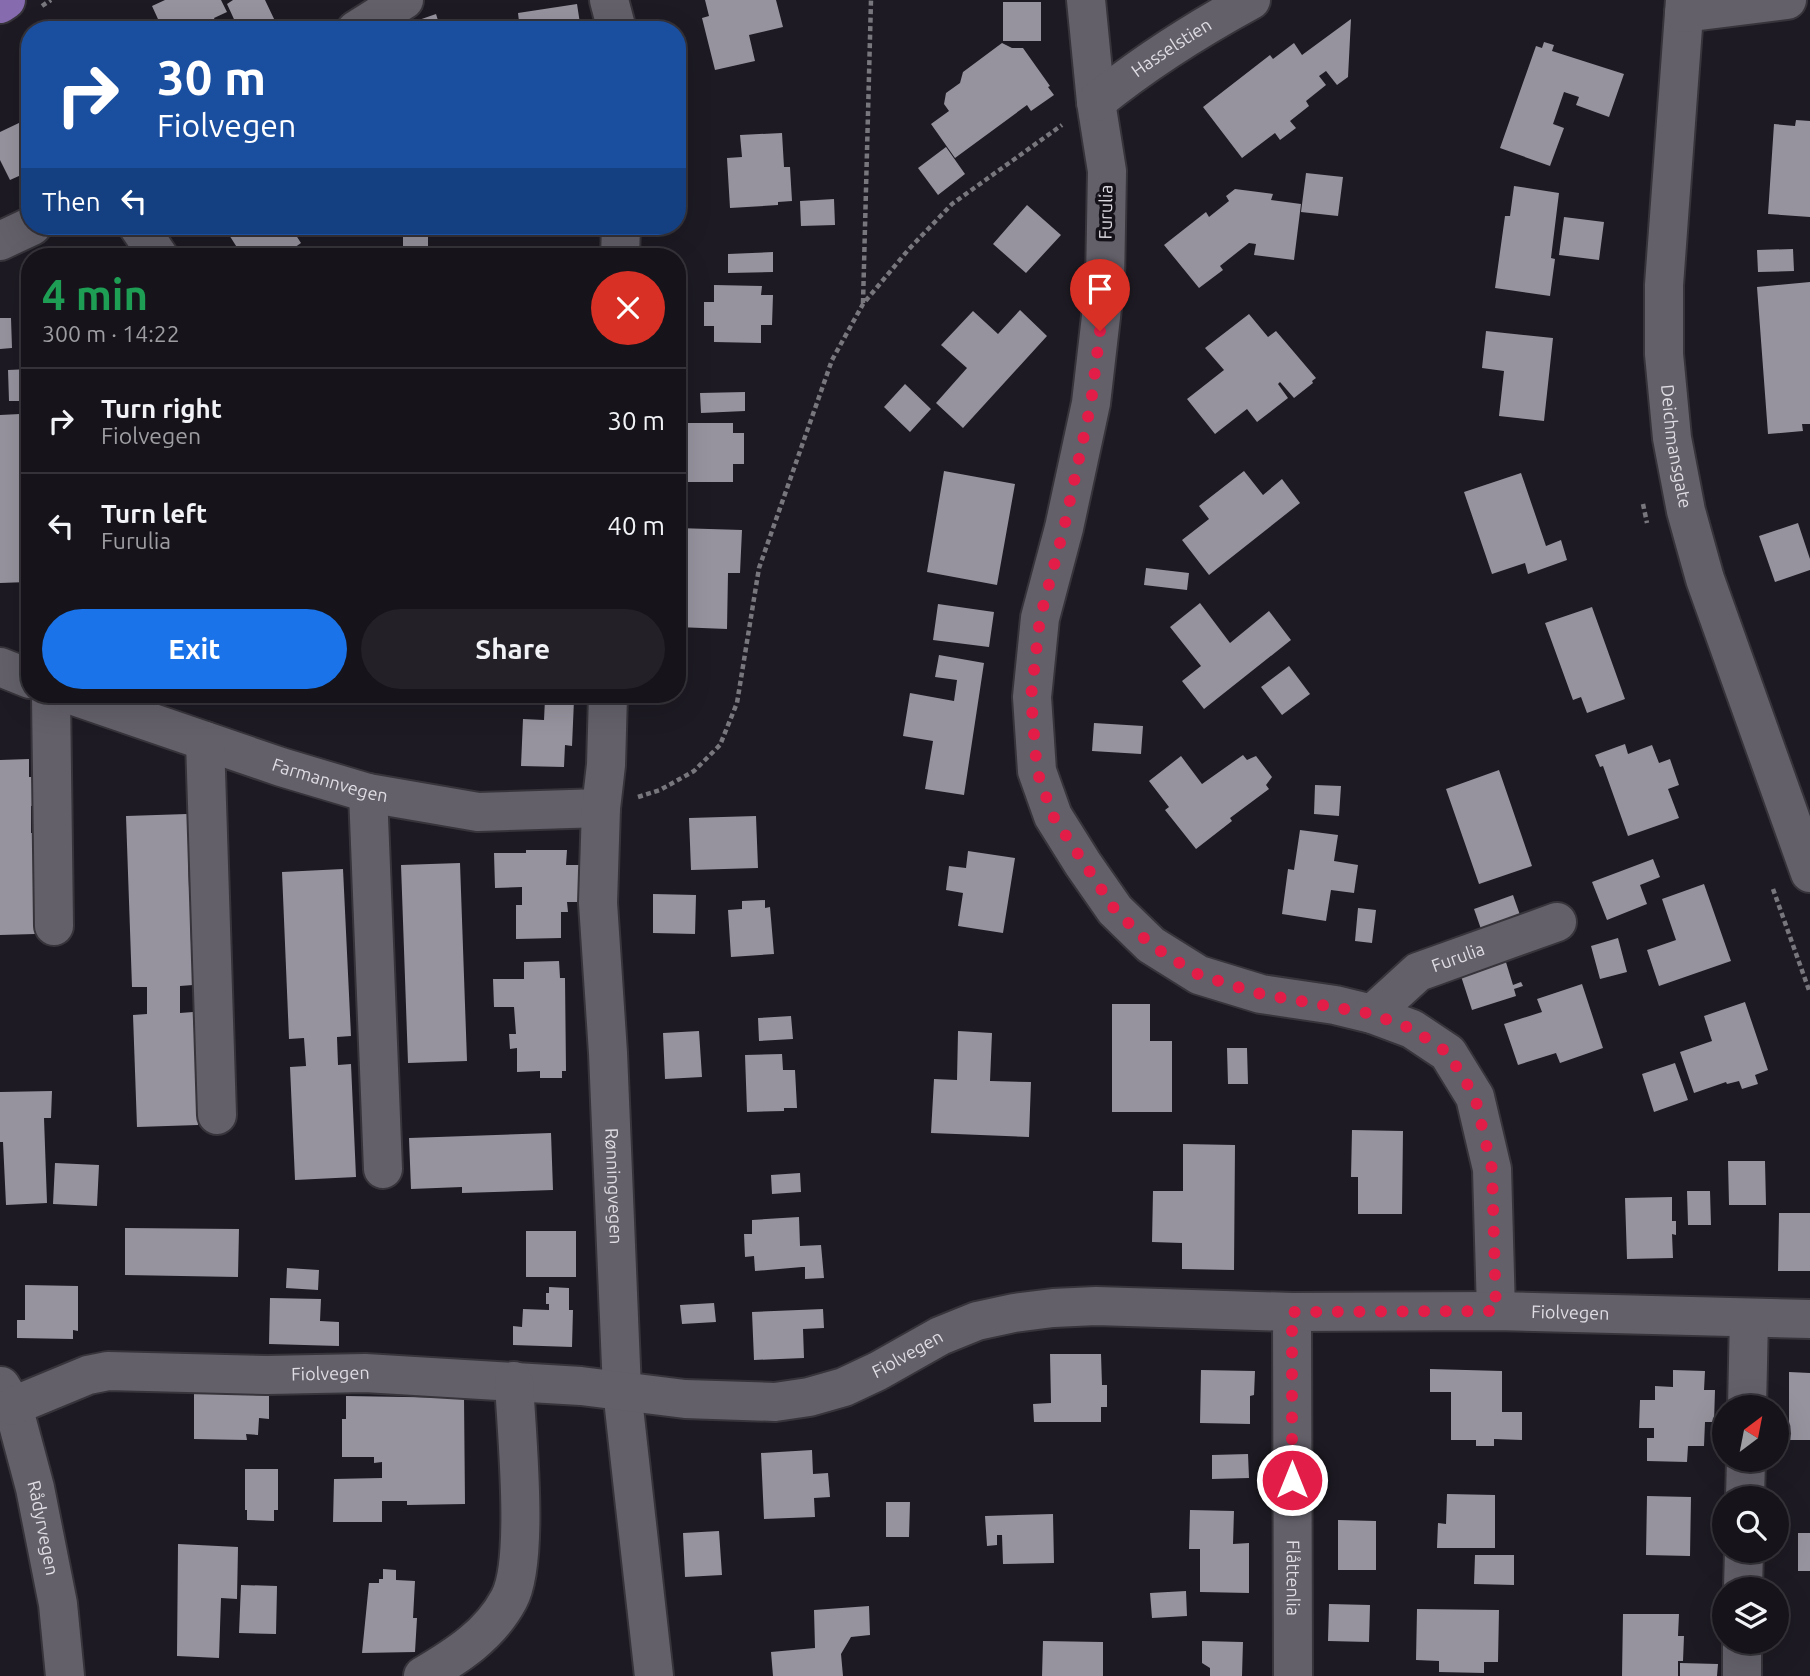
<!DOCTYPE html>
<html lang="en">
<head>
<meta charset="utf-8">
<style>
	body { margin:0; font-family:Ubuntu,sans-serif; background:#232127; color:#f1f3f6; height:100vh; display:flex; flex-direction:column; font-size:26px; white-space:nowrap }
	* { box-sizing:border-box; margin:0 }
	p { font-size:23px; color:#9e9ea2 }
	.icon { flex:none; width:38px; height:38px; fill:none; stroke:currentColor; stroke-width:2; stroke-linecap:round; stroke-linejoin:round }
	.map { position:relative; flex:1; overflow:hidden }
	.side { position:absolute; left:21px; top:248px; width:665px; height:455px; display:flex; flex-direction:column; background:#16141a; border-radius:28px; box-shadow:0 7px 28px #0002,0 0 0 2px #353339 }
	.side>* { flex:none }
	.guide { position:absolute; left:21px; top:21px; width:665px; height:214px; border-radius:28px; box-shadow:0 7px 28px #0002,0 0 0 2px #353339; background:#1a4fa0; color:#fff; overflow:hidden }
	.needle { width:46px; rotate:32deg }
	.fabs { position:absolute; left:1712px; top:1395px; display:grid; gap:14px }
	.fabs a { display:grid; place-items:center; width:77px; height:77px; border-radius:50%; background:#16141a; box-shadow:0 7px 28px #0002,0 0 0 2px #353339; font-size:35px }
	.pin { position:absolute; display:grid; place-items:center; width:60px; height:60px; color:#fff; margin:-72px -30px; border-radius:50% 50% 50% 0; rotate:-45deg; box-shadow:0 0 7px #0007 }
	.pin .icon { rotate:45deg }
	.me { position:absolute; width:77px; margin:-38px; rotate:0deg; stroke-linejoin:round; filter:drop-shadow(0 0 5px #0008) }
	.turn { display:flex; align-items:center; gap:24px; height:147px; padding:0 21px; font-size:32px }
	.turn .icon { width:91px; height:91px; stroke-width:2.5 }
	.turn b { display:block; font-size:49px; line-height:60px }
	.then { display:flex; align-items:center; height:66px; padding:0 21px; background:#0003; gap:14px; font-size:26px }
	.round { display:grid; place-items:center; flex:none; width:74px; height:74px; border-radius:37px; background:#232127 }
	.summary { display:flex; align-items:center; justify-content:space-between; height:119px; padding:0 21px }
	h1 { font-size:42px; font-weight:700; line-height:52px; color:#1e9e55 }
	.action { display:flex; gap:14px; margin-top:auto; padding:14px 21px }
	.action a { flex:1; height:80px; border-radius:42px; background:#1a73e8; color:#fff; font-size:28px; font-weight:700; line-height:80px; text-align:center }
	.action a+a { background:#232127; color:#f1f3f6 }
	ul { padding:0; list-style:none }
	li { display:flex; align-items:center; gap:21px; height:105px; padding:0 21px; border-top:2px solid #353339 }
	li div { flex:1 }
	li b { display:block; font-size:26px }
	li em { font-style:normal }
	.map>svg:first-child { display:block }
	.building { fill:#96939e }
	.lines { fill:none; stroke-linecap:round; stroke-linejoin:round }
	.minor-casing { stroke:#37353b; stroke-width:42 }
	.major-casing { stroke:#37353b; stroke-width:42 }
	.path { stroke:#79777e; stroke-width:4.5; stroke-dasharray:5 3.5; stroke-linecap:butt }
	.minor { stroke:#63606a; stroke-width:38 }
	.major { stroke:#866baf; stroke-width:38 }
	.route { stroke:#e11d48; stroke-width:12; stroke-dasharray:0 21.6 }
	.labels { text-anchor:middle; stroke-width:7; stroke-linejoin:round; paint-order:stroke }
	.street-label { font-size:18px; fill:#dfdde3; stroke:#141119 }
</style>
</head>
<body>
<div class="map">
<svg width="1810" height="1676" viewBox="0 0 1810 1676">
	<rect width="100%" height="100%" fill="#1d1a23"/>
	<path class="building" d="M165,0H221L227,12L214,18L219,30H163L152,6Z
		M233,0H265L275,21L256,30H239L227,4Z
		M705,0H776L783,27L749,35L755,61L715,70L702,18L709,16Z
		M1003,2H1041V41H1003Z
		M577,4L581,30H520L518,13Z
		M436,14L441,30H415L413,22Z
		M1351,19L1348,77L1337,85L1326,71L1319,76L1326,85L1306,101L1309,106L1290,121L1296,128L1280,140L1275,133L1242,158L1203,107L1270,55L1273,59L1294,43L1302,55Z
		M1544,42L1554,45L1552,51L1624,74L1609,117L1576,105L1579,97L1564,92L1553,124L1564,128L1550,166L1500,148L1536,46L1542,48Z
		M1002,43L1012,48H1023L1050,86L1048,87L1054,95L1031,111L1027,105L955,158L931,124L949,111L944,104L946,93L960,83L963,72Z
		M1796,120L1810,121V217L1768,214L1774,124L1795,126Z
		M21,122L30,137V171L10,180L0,160V132Z
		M782,133L784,167H790L792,201L778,202V205L730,208L727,158L742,157L740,135Z
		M946,147L965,174L938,195L918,168Z
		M1306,173L1343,177L1338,216L1301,212Z
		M1514,186L1559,193L1551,258L1555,259L1550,296L1495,288L1505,216H1510Z
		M1235,189L1273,194L1271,200L1301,204L1294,260L1254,255L1256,244L1249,243L1220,266L1223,270L1199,288L1164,245L1206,212L1209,217L1229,201L1226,196Z
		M834,199L835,225L801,226L800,201Z
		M1027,205L1061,235L1026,273L993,244Z
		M1564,217L1604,222L1599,260L1559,255Z
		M232,226H290L301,243L291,250L296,257H243L226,230Z
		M403,226H428V249H403Z
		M537,226H576V233L537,232Z
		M135,243L143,257H112Z
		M1793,249L1794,271L1758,272L1757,250Z
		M454,250L504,253V257H453Z
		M773,252V272L728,273V254Z
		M1810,282V424H1802L1803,431L1768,434L1757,287Z
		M714,285L762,286L761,295H773L772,325H761V343L714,342V326H704V302H714Z
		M1020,310L1047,336L963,428L936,403L967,368L941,345L973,311L998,334Z
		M1249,314L1268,337L1276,331L1316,378L1312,381L1313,383L1294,398L1280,382L1278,384L1288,398L1257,422L1247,409L1215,434L1187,399L1224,370L1205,348Z
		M0,318H11L12,348L0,349Z
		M1486,331L1553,338L1544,421L1499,416L1504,371L1482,368Z
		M30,369V401H9L8,370Z
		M905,384L931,409L910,432L884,407Z
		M745,392V411L701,413L700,393Z
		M20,414L28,582L0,583V415Z
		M686,423H733V433H744V464H733V482H687V466L677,465V441H686Z
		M944,471L1015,484L997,585L927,572Z
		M1244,471L1263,495L1282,479L1300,503L1209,575L1182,540L1209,519L1199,506Z
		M1521,473L1546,546L1561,540L1567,560L1528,574L1525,563L1492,574L1464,492Z
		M1798,523L1810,559V570L1775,582L1759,536Z
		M677,528L742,530L740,573H728L727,629L677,627Z
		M1146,568L1189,573L1187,590L1144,585Z
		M1200,603L1230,643L1269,611L1291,640L1204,709L1182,681L1201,666L1170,627Z
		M938,604L994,612L989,647L933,640Z
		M1592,607L1625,699L1587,713L1581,697L1573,700L1545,623Z
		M939,655L984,663L964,795L925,789L933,741L903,736L910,693L954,701L957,680L935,677Z
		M1289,666L1310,694L1282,715L1261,687Z
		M330,695H388V698H371V700H330Z
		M545,699L574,700L572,746L565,745L564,767L521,766L523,719L544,720Z
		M1094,723L1143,726L1141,754L1092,751Z
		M1625,744L1628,754L1652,745L1659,763L1670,759L1679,785L1668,789L1679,818L1628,836L1603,766L1600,767L1595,755Z
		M1243,755L1247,760L1256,756L1272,777L1266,785L1269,789L1230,818L1232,821L1196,849L1165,810L1169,807L1149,781L1181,756L1202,784Z
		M29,759V777H39L40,805L31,806V833H41L42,862H33L34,889H43L35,917V934L0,935V760Z
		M1499,770L1532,866L1479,884L1446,789Z
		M1315,785L1341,786L1339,816L1314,814Z
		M187,814L188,831H198L199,856L188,857L189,888L200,887L201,912L190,913L191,943H202L203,968H192L193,985L180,986V1013L193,1012L194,1028H204L206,1052L195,1053L197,1084L207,1083L198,1109V1125L137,1127L133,1015L147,1014V987H132L126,816Z
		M756,816L758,868L691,870L689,818Z
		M1300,830L1338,835L1334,861L1358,865L1354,893L1331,890L1326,921L1282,914L1288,869L1294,870Z
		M526,850H567L566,865H579V902H567L568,912H561V938L516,939V905H522V887L495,888L494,853H526Z
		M968,851L1015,858L1003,933L958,926L963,893L946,890L949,866L966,868Z
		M1653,859L1660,877L1640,885L1647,904L1607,920L1592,882Z
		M460,863L467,1061L408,1063L401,865Z
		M343,869L351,1036L337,1037L338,1065L351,1064L356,1177L295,1180L290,1067L306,1066L304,1038L289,1039L282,872Z
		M1704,884L1731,961L1659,986L1647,950L1676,940L1662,899Z
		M653,894L696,895L695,934L653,933Z
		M1513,895L1520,915L1481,929L1474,909Z
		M765,900V908L770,907L774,954L731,957L728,910L742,909V901Z
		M1358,908L1376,910L1372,943L1355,941Z
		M1618,938L1627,972L1600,979L1591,946Z
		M1505,959L1513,985L1521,982L1523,986L1514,989L1516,996L1472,1010L1460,973Z
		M559,961L560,978H565L566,1071H562V1078H540V1071L517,1072V1048L510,1049L509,1034H516L514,1007H494L493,979H524V962Z
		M1582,984L1603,1048L1560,1063L1556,1053L1518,1065L1504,1024L1542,1012L1537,999Z
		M1745,1002L1768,1070L1755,1075L1758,1084L1742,1089L1739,1081L1727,1084L1726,1082L1694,1093L1680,1052L1712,1041L1704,1016Z
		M1112,1004H1150V1041H1172V1112H1112Z
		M791,1016L793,1039L759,1041L758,1018Z
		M699,1031L702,1077L665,1079L663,1033Z
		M958,1031L992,1033L990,1081L1031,1082L1029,1137L931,1133L934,1079L957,1080Z
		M1227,1048H1247L1248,1084H1228Z
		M782,1054L783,1070H795L797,1108H784V1111L747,1112L745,1055Z
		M1675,1063L1688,1100L1654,1112L1642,1074Z
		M52,1091L51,1118H44L47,1203L6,1205L3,1142H0V1092Z
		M1352,1130L1403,1131L1402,1214H1358V1177H1351Z
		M551,1133L553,1190L462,1193V1187L411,1189L409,1138Z
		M1183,1144L1235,1145L1234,1270L1182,1269V1243L1152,1242L1153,1191H1183Z
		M1728,1161H1765L1766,1205H1729Z
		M55,1163L99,1165L97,1206L53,1204Z
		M800,1173L801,1192L772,1194L771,1175Z
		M1687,1191H1710L1711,1225H1688Z
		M1672,1197V1221H1676V1235L1672,1234L1673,1258L1627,1259L1625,1198Z
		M1779,1213H1810V1271H1778Z
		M799,1217L800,1246L821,1245L824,1278L805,1279V1267H802L755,1271L754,1256L745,1257L744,1234H752V1220Z
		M125,1228L239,1229L238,1277L125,1275Z
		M526,1231H576V1277H526Z
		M287,1268L319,1270L318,1290L286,1288Z
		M25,1285L78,1286V1331L73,1330V1339L17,1338V1320H25Z
		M549,1287L569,1288V1310H573L572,1347L513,1345V1326L522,1327L523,1309L549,1310V1304H546V1293H549Z
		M270,1298L321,1299L320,1321L339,1322V1346L269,1344Z
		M714,1303L716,1322L682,1324L680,1305Z
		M823,1309L824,1328L803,1329L804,1358L754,1360L752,1312Z
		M1050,1354H1101L1102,1385H1107V1407H1101V1422H1034L1033,1404L1051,1403Z
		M1430,1369L1502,1371V1412H1522V1440L1494,1439V1446H1476V1440H1451V1392H1430Z
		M1201,1370L1255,1371L1254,1395L1250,1396V1424L1200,1423Z
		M1673,1370L1705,1371L1704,1390H1715L1714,1422H1705L1704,1446H1688L1687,1462L1647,1461V1438H1654V1428H1639L1640,1400H1655V1386L1673,1387Z
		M1789,1372L1810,1373V1440H1789Z
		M194,1392L269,1393V1419L259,1418L258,1435L246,1434L247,1440L194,1439Z
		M346,1396L464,1398L465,1504L407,1505V1501H382V1522H333L334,1479L382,1478V1462L374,1463V1457H342V1419H346Z
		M812,1450L813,1474L828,1473L830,1497L814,1498L815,1517L764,1519L761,1453Z
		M1248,1454L1249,1478L1212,1479V1455Z
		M245,1469H278V1510H274V1521L247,1520V1510H245Z
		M1447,1494L1495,1495V1548H1437L1438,1523L1446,1524Z
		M1647,1496L1691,1497L1690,1556L1646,1555Z
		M886,1502H910L909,1537H886Z
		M1190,1510L1234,1511L1233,1544L1249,1543V1593L1200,1592V1549H1189Z
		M1053,1514L1054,1563L1003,1564L1002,1535H997V1545L987,1546L985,1516Z
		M1338,1520L1376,1521V1570H1338Z
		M719,1531L722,1575L685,1577L683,1533Z
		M1798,1533H1810V1571H1798Z
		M178,1544L238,1547L237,1599L221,1598L219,1658L177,1656Z
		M1475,1555H1514V1585L1474,1584Z
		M383,1569L396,1570V1580L415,1581L413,1618H417L415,1652L362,1653L369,1583H379V1579H383Z
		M241,1585L277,1586L276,1634L239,1633Z
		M1186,1591L1187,1616L1152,1618L1150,1593Z
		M1329,1604L1370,1605L1369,1642L1328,1641Z
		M869,1606L870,1635L851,1637L841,1654L843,1676H773L771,1652L815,1648L814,1610Z
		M1417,1609L1499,1610L1498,1662H1484V1673L1439,1672V1661L1416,1660Z
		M1623,1614H1679L1678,1636H1684L1683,1661H1678V1676H1622Z
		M1043,1641L1103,1642V1676H1042Z
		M1202,1641L1243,1642L1242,1676H1210V1668L1202,1663Z
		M1680,1663L1718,1664L1717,1676H1680Z"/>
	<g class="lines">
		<g class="minor-casing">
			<g id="minor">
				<path d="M609,0L617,30"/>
				<path d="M1086,0L1096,102L1107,171L1105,282L1091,403L1064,528L1040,618L1032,697L1037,771L1053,816L1083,864L1115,910L1151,945L1199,975L1261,994L1335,1005L1372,1014L1412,1029L1448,1053L1475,1097L1492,1169L1496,1311"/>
				<path id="s1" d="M1685,0L1664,285V354L1672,438L1686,511L1705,579L1810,873"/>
				<path d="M1684,13L1787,0"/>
				<path d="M356,30L404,0"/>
				<path id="s2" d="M1096,102C1145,62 1196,30 1251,0"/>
				<path d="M138,226L159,257"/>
				<path d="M0,241L32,226"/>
				<path d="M620,257L621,226"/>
				<path d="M0,667L30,679"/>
				<path d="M51,695L54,926"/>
				<path id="s3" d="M71,695L281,767L368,793L478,812L601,808"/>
				<path id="s4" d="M608,695L606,765L601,808L598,903L608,1053L622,1390L654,1676"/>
				<path d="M205,741L217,1115"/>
				<path d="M368,793L383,1169"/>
				<path id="s5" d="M1372,1014L1418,972L1557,922"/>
				<path id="s6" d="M1292,1312L1293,1676"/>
				<path id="s7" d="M1,1386L13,1406L35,1488L58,1604L65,1676"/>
				<path id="s8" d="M13,1406L88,1375L108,1371L267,1375L365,1373L581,1386L685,1399L775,1402L809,1397L844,1387L878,1371L940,1336L977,1321L1014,1313L1053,1308L1096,1306L1292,1312L1496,1311L1810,1319"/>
				<path d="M1747,1407L1749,1318"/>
				<path d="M1745,1498L1746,1460"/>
				<path d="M1743,1589L1744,1550"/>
				<path d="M423,1676C457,1656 490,1635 509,1599C530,1560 516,1430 514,1381"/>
				<path d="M1742,1676V1642"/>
			</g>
		</g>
		<g class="major-casing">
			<path id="major" d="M0,4L6,0"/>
		</g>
		<path class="path" d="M42,6L51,0
			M863,303L871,0
			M1643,504L1647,523
			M638,797L660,790L694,771L720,745L737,703L759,568L832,360L863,304L909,249L952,204L1062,125
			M1773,889L1810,993"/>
		<use href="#minor" class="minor"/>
		<use href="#major" class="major"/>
	</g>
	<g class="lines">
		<path class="route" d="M1100,331L1091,403L1064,528L1040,618L1031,697L1037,771L1053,816L1115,910L1151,945L1199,975L1261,994L1372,1014L1412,1029L1448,1053L1475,1097L1492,1169L1496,1311L1292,1312V1480"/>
	</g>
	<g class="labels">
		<g class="street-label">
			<text dy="6" stroke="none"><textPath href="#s2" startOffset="93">Hasselstien</textPath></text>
			<text transform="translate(1106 212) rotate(-89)" y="6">Furulia</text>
			<text dy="6" stroke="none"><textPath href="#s1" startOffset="448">Deichmansgate</textPath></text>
			<text dy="6" stroke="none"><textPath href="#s3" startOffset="273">Farmannvegen</textPath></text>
			<text dy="6" stroke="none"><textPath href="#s5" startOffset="105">Furulia</textPath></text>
			<text dy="6" stroke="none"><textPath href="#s4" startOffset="492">Rønningvegen</textPath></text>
			<text dy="6" stroke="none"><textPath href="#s8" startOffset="1584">Fiolvegen</textPath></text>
			<text dy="6" stroke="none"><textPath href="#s8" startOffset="912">Fiolvegen</textPath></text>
			<text dy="6" stroke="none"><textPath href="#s8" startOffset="324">Fiolvegen</textPath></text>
			<text dy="6" stroke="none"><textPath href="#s7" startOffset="149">Rådyrvegen</textPath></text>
			<text dy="6" stroke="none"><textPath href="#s6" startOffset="266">Flåttenlia</textPath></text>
		</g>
	</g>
</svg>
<div class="fabs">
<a><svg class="needle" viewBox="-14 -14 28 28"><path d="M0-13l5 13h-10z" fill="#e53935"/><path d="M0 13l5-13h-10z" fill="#9e9ea2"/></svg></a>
<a><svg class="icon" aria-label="search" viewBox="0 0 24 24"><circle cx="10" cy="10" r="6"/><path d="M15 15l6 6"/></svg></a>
<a><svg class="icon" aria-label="layers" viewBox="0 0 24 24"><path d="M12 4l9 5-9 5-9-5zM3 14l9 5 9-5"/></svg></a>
</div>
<div class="pin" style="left:1100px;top:331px;background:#d93025"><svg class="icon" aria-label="arrive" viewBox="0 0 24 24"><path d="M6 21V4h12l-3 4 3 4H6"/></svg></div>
<svg class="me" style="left:1292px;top:1480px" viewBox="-20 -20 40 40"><circle r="17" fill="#e11d48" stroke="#fff" stroke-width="3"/><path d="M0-11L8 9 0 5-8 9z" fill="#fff"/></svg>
<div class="guide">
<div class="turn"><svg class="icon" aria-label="right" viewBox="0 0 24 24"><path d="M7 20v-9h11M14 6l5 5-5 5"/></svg><div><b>30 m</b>Fiolvegen</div></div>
<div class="then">Then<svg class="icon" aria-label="left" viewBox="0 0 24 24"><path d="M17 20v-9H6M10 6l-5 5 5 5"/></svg></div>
</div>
<section class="side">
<div class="summary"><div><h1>4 min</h1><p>300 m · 14:22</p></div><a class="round" style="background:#d93025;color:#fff"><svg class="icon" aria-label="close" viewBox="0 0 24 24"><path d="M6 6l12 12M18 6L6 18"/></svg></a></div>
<ul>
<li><svg class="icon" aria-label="right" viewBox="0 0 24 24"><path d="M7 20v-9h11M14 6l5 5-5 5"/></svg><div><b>Turn right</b><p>Fiolvegen</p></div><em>30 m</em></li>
<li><svg class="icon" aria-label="left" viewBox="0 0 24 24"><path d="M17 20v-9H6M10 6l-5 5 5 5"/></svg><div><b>Turn left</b><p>Furulia</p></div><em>40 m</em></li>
</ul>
<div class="action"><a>Exit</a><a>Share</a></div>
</section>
</div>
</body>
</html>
